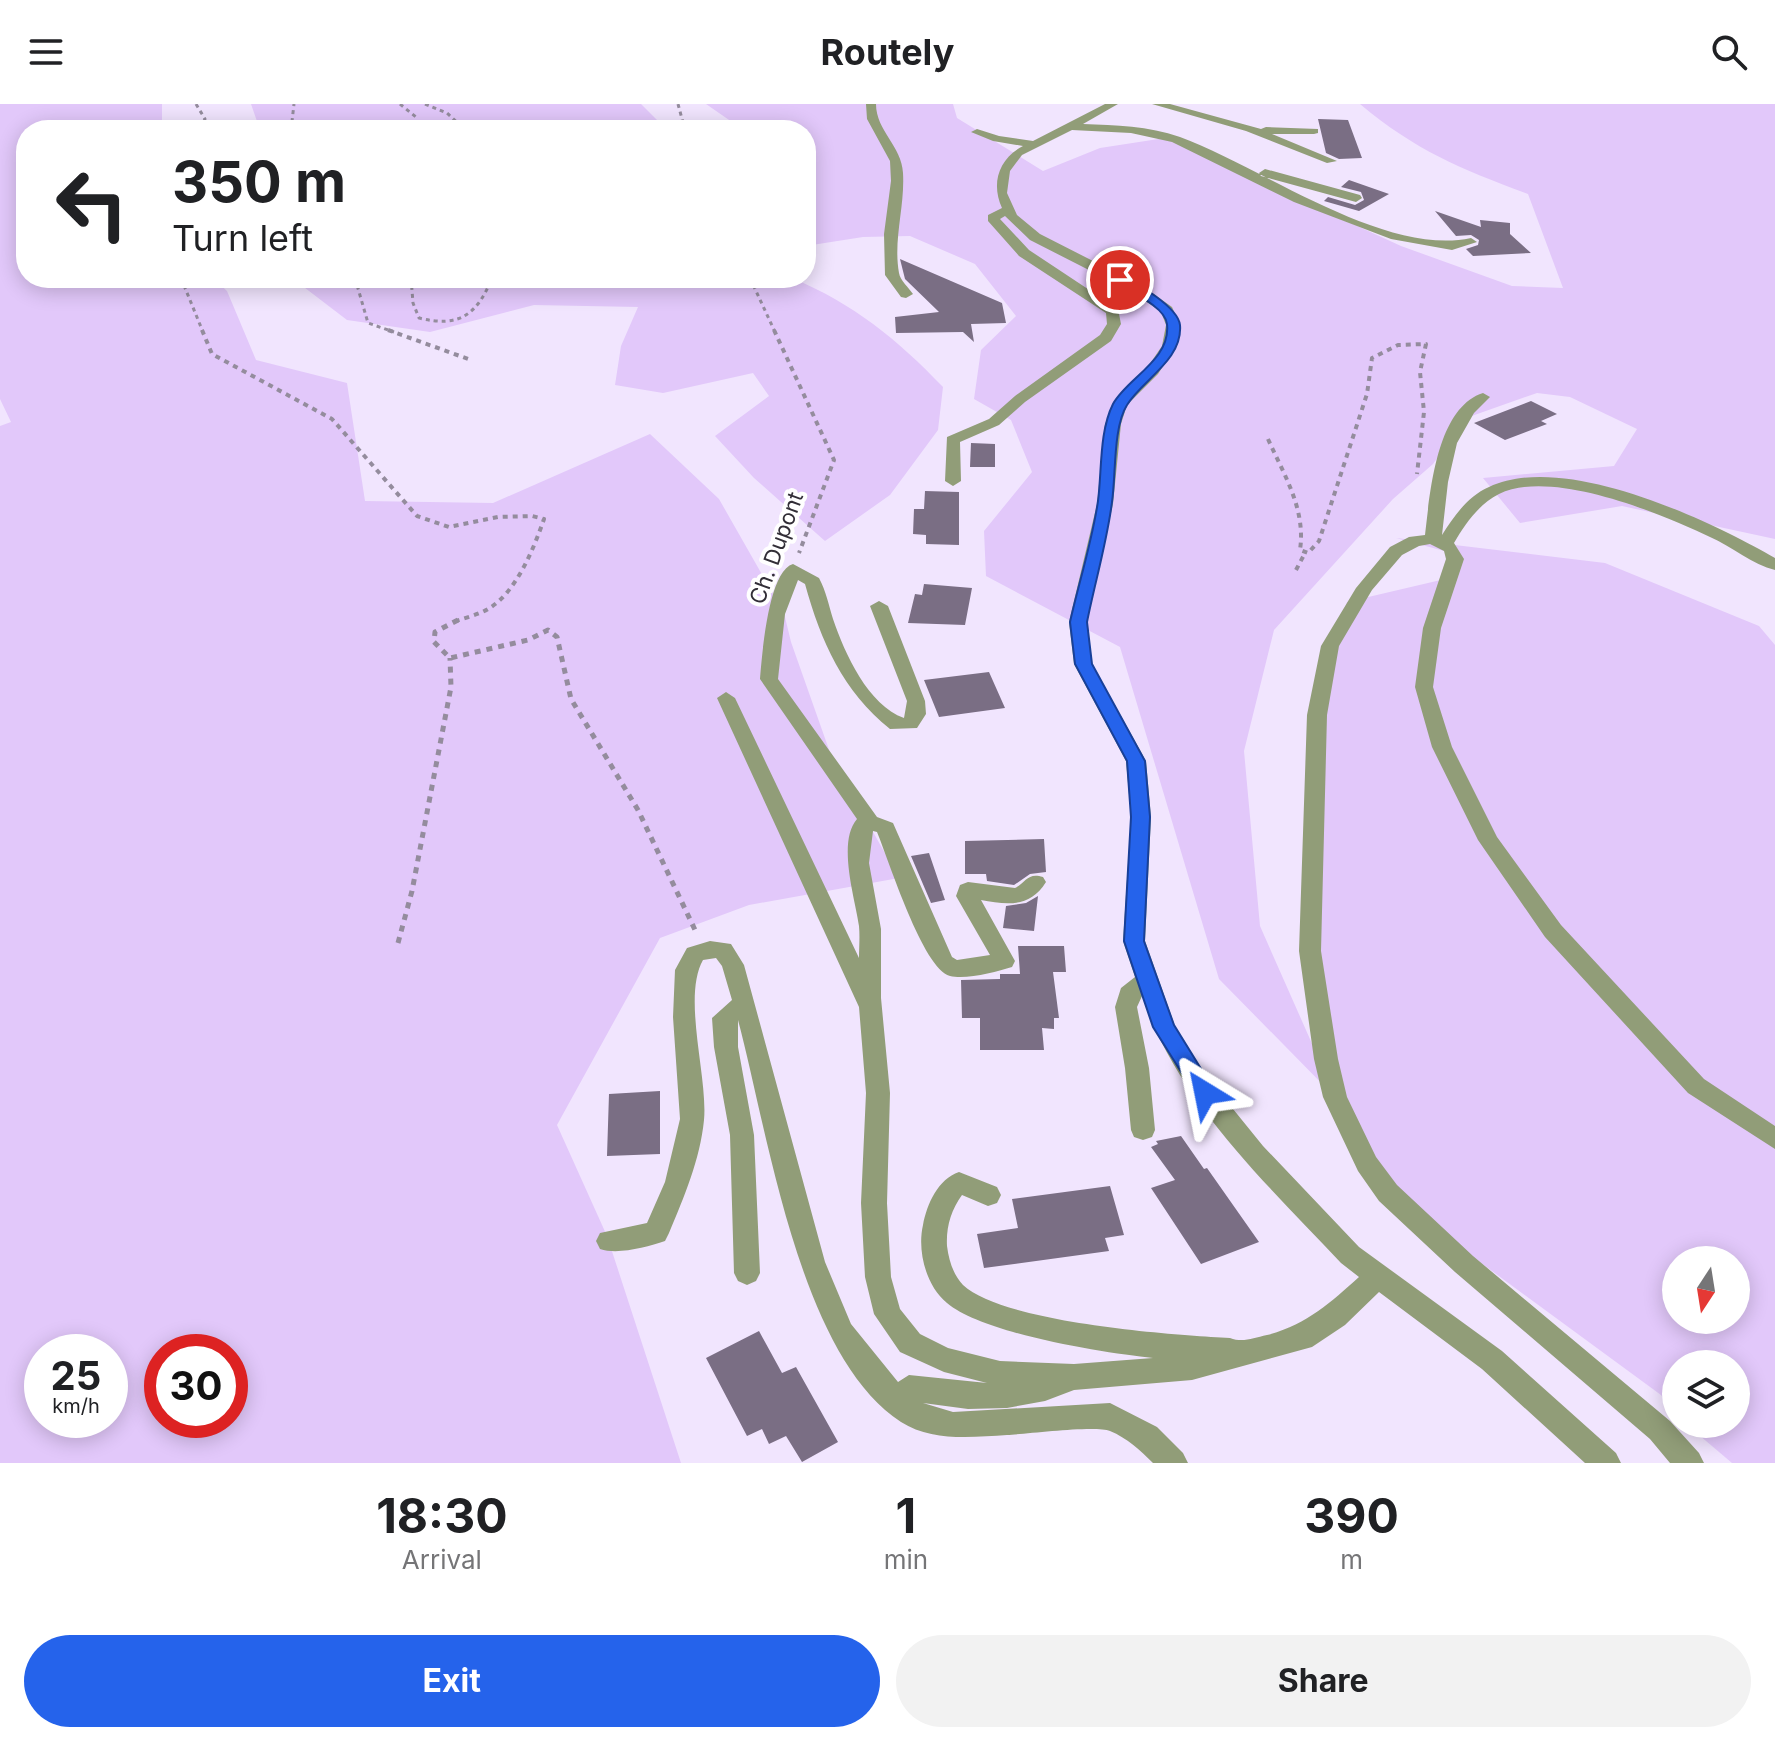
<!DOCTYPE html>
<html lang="en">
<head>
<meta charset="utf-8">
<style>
	body { margin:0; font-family:Inter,sans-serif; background:#f2f2f2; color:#202124; height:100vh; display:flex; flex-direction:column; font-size:30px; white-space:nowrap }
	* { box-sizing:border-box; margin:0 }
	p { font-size:26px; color:#757577 }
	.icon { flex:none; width:44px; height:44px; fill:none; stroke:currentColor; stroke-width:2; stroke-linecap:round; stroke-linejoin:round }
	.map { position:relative; height:1359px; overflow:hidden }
	.details { display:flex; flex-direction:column; background:#fff; flex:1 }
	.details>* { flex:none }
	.guide { position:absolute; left:16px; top:16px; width:800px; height:168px; border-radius:32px; box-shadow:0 4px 20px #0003; background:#fff; color:#202124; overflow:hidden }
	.needle { width:52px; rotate:192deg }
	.controls { position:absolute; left:1662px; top:1142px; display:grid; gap:16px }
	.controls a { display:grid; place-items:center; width:88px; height:88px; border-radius:50%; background:#fff; box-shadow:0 4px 20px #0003; font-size:40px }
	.speed { position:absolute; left:24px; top:1230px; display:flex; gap:16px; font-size:40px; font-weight:700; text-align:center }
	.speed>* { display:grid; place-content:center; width:104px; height:104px; border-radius:50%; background:#fff; box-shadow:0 4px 20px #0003; line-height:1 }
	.speed small { font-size:20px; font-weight:400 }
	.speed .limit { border:12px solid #d22; background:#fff; color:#111 }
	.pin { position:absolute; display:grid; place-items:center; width:68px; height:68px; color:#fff; margin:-34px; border:4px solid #fff; border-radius:50%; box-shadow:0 2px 8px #0007 }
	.me { position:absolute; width:88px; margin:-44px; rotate:325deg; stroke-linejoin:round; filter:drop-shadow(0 0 6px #0008) }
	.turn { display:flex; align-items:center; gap:28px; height:168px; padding:0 24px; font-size:36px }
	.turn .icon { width:104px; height:104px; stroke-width:2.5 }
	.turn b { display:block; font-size:56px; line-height:68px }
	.eta { display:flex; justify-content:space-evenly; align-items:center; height:136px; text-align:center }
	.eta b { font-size:48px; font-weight:700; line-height:56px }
	.button { display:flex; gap:16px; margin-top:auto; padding:16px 24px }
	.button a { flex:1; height:92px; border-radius:48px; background:#2563eb; color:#fff; font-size:32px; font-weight:700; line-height:92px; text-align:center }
	.button a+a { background:#f2f2f2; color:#202124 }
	header { display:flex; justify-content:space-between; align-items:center; height:104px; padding:0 24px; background:#fff; font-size:36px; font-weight:700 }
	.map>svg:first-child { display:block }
	.green { fill:#e2c8fa; fill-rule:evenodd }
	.building { fill:#7a6e84 }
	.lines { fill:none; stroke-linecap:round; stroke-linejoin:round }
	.path-far2 { stroke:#948c9d; stroke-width:3; stroke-dasharray:4 4; stroke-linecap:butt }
	.path-far1 { stroke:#948c9d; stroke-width:4; stroke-dasharray:5 5; stroke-linecap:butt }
	.path { stroke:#948c9d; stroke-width:5; stroke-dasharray:6 6; stroke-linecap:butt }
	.minor { fill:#919d78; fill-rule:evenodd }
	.route { fill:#2563eb; stroke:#184099; stroke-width:2 }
	.labels { text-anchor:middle; stroke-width:8; stroke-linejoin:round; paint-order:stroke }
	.street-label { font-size:22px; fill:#322e37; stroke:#fff }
</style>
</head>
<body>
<header><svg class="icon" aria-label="menu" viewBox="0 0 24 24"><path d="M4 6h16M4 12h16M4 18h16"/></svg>Routely<svg class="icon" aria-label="search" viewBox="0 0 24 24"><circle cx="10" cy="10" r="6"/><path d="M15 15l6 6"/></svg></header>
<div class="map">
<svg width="1775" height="1359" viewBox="0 0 1775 1359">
	<rect width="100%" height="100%" fill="#f1e5fe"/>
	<path class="green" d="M0,0H162V16L157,26H26V174H213L227,187L256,256L347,279L365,397L493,399L650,330L719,395L784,509L791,538L833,657L899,774L749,801L660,834L557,1021L607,1132L681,1359H0V322L11,318L0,295ZM42,1248H110V1316H42ZM162,1248H230V1316H162Z
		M251,0H641L667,26H267L259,23Z
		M706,0H953L957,14L1043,67L1100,44L1165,34L1401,142L1512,182L1563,184L1528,90C1461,65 1416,47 1360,0H1775V435L1622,402L1520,419L1483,374L1614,362L1637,325L1570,293L1537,289L1466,314L1433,360L1393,395L1274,526L1244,647L1260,822L1336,994L1219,875L1120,543L986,472L984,427L1032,368L1011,316L974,295L981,246L1016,212L975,160L910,132L863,133L812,141L806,139V26H734L732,18Z
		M292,174H792C854,200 897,235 943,283L938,326L890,391L825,437L754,374L715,332L769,292L753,269L663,289L615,281L621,242L638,203L534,201L430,228L347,216Z
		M1396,434L1605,459L1759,522L1775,541V1359H1732L1686,1320H1736V1260H1676V1309L1661,1291L1447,1134L1393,1082L1344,1024L1314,848L1316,610L1347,498L1445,475L1448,448ZM1676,1156H1736V1216H1676Z"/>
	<path class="building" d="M1318,15L1348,16L1362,54L1339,55L1326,49Z
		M1349,76L1389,90L1359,107L1324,97L1328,93L1355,101L1364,96L1361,88L1341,83Z
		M1435,107L1481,123L1480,116L1510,119V130L1531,149L1473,152L1466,145L1478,141L1479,136L1471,131L1456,132Z
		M900,155L1002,199L1006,219L971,220L974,238L963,228L896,229L895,213L939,208L905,175Z
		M1531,297L1557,310L1541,317L1547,320L1505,336L1474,319Z
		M971,339L995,340V363H970Z
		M925,387L959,388V441L926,440V431L913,430L914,405H924Z
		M924,480L972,484L965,521L908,519L915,490L922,491Z
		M989,568L1005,604L939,613L924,576Z
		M1044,735L1046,768L1030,770L1014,781L987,777L986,770H965V737Z
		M929,749L945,796L931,799L911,752Z
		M1038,792L1034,827L1003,824L1006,802L1026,799Z
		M1018,842H1064L1066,868H1053L1059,914H1054V925L1042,924L1044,946H980V914H962L961,876L1000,875V870H1020Z
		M660,987V1050L607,1052L609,990Z
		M1181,1032L1204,1065L1207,1064L1259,1138L1201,1160L1151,1084L1175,1076L1151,1043L1158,1040L1156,1037Z
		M1110,1082L1124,1131L1105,1134L1109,1147L984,1164L977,1130L1018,1124L1012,1095Z
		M759,1227L782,1269L796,1263L838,1338L802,1358L786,1332L769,1340L762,1325L747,1332L706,1254Z"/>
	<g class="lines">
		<path class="path-far2" d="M196,0L205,15L199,26
			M400,0L416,13L415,26
			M425,0L447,9L465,26
			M678,0L685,26
			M291,26L294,0
			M181,174L203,228
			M355,174L368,219L394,228
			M411,174L413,199L419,214C459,224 477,211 492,174
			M750,174L775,228"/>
		<path class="path-far1" d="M202,226L212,250L332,315L417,412L449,423L498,413L532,412L544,415C534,444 516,489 488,505C478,511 464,514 453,518
			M388,226L471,256
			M774,226L834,356L799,449
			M1268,335C1284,371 1306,405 1300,446L1308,449L1319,437L1367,290L1372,254L1398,241L1426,240L1420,268L1424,308L1417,370
			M1296,466L1305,449"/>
		<path class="path" d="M458,516L435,528L434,538L450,554L528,536L548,526L557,533L571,595L638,706L696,828
			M398,839L412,787L451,583L450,554"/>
		<path class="minor" d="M866,0H876C876,27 902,42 903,69C905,103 893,135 899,169C900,176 909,184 913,190L906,194L901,193L885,171L884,130L891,77L890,57L867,15Z
			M1105,0H1118L1083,20C1116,21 1148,22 1180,33C1260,62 1384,153 1471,134L1477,138L1452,146L1391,135L1294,98L1172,38L1131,29L1072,26L1022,51L1010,67L1007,89L1017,111L1040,130L1144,183L1172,203L1180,221L1176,242L1158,270L1127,301L1121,320L1113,400L1087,518L1092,560L1146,657L1151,713L1145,837L1175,922L1199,963L1263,1042L1359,1143L1502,1247L1616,1349L1621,1359H1585L1482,1265L1379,1188L1345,1221L1312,1243L1192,1276L1074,1286L1045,1297L1007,1304L968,1305L923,1299L953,1308L1110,1299L1157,1323L1183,1349L1188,1359H1153C1140,1346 1127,1334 1110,1327C1095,1321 1027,1330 1007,1331C973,1333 932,1338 901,1318C799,1252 768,1028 738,916V943L754,1031L760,1169L756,1177L747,1181L738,1177L734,1169L730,1031L714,943L712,914L732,896L722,862L716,854L703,856C682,893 708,973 704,1016C700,1056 684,1093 669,1129L665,1137C647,1143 618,1151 600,1145L596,1137L600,1129L647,1119L665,1078L680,1015L673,913L675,866L687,844L710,837L731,840L744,861L825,1158L851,1220L898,1278L909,1271L987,1279L944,1268L900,1248L874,1210L865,1173L861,1099L866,989L859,903L717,594L726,588L735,594L859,854C859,844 860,833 859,822C855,794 837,738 857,715L760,575C762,552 768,467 793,460L819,474C826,487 829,502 833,515C845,550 868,601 904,614L907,597L870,502L879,497L888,502L925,597L926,610L917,624L890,625C843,587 821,538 805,480L798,476L785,510L778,575L877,713L893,719L952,853L957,856L990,851L956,792L960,781L968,778L1015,784C1026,778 1028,768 1043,773L1046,778C1030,804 1007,801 981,796L1015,857L1012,863C996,868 966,876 950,872C923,865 889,757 877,728L873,727L869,759L881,825V894L890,989L887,1099L891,1173L900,1205L920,1230L948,1244L1000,1257L1074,1260L1153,1254C1104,1249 984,1230 947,1199C926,1182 917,1147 923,1121C927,1100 938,1075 959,1068L997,1083L1001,1091L997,1099L988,1102L962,1091C951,1106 946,1123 947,1142C949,1157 953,1170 963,1181C1004,1219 1172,1231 1230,1234C1243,1239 1253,1234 1267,1231C1306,1221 1330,1199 1359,1173L1341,1159C1266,1079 1178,998 1142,892L1137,903L1149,964L1155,1026L1152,1033L1143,1036L1134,1033L1131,1026L1125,964L1115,903L1121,884L1135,873L1123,837L1131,713L1126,657L1074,560L1069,518L1097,400L1105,320L1115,297L1147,264L1162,242L1166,221L1161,208L1134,189L1030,136L1005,112L1000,115L1029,146L1118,205L1121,220L1111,237L1025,298L999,321L960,338L961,377L953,382L945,377L947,333L989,315L1015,292L1100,231L1107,220L1106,209L1019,152L988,117V111L1002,104C991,80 998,55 1023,42L993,37L971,28L977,25L999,32L1033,37Z
			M1152,0H1170L1261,25L1266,23L1318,25V29L1314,30H1272L1337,57L1327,59L1246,27Z
			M1265,65L1360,91L1362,94L1356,98L1261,72L1259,69Z
			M1483,289L1490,293L1474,309L1457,339L1448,378L1442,431C1454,412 1468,392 1489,383C1564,347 1709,416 1775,454V466C1753,461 1731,442 1710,433C1660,409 1551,364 1499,390C1479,400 1465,420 1454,439L1464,455L1441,524L1433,583L1452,643L1497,733L1561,821L1704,975L1775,1022V1045L1688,989L1545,833L1478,736L1432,643L1415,583L1423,524L1446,455L1444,447L1430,440L1419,442L1402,451L1372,486L1339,542L1327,611L1321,847L1338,955L1347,993L1376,1053L1397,1081L1473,1152L1670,1317L1699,1349L1704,1359H1670L1650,1335L1455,1168L1379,1097L1358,1067L1323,993L1314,955L1299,847L1307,611L1321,542L1356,484L1390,443L1409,433L1425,431C1430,390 1436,304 1483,289Z"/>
	</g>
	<path class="route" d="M1120,172C1136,178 1178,203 1180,221C1183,256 1142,276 1127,301C1113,323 1116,371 1112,398C1107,438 1095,478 1087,518L1092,560L1145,657L1150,713L1144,837L1174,921L1216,989L1213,995L1205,998L1198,995L1153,923L1124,837L1131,713L1127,657L1075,560L1070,518C1079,478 1092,438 1098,397C1102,367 1099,328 1113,300C1127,274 1171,256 1167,220C1165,202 1130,188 1116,179L1114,176Z"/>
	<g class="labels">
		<g class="street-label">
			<text transform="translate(776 444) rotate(-70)" y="8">Ch. Dupont</text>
		</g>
	</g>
</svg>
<div class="controls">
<a><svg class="needle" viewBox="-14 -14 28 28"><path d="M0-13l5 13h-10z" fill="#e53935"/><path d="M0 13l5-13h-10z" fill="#757577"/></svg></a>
<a><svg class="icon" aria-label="layers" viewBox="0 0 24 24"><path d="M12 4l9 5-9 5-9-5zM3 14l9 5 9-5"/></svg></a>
</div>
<div class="speed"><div>25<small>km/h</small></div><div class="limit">30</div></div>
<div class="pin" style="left:1120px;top:176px;background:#d93025"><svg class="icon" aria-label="arrive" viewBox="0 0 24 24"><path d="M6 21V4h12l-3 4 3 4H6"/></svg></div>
<svg class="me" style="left:1205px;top:989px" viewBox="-20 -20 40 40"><path d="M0-17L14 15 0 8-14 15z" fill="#2563eb" stroke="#fff" stroke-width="4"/></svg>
<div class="guide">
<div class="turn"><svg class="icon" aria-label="left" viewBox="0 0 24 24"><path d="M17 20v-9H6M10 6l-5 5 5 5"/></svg><div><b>350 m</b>Turn left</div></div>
</div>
</div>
<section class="details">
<div class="eta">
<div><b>18:30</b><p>Arrival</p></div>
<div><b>1</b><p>min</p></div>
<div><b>390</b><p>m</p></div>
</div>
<div class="button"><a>Exit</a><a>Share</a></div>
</section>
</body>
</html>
